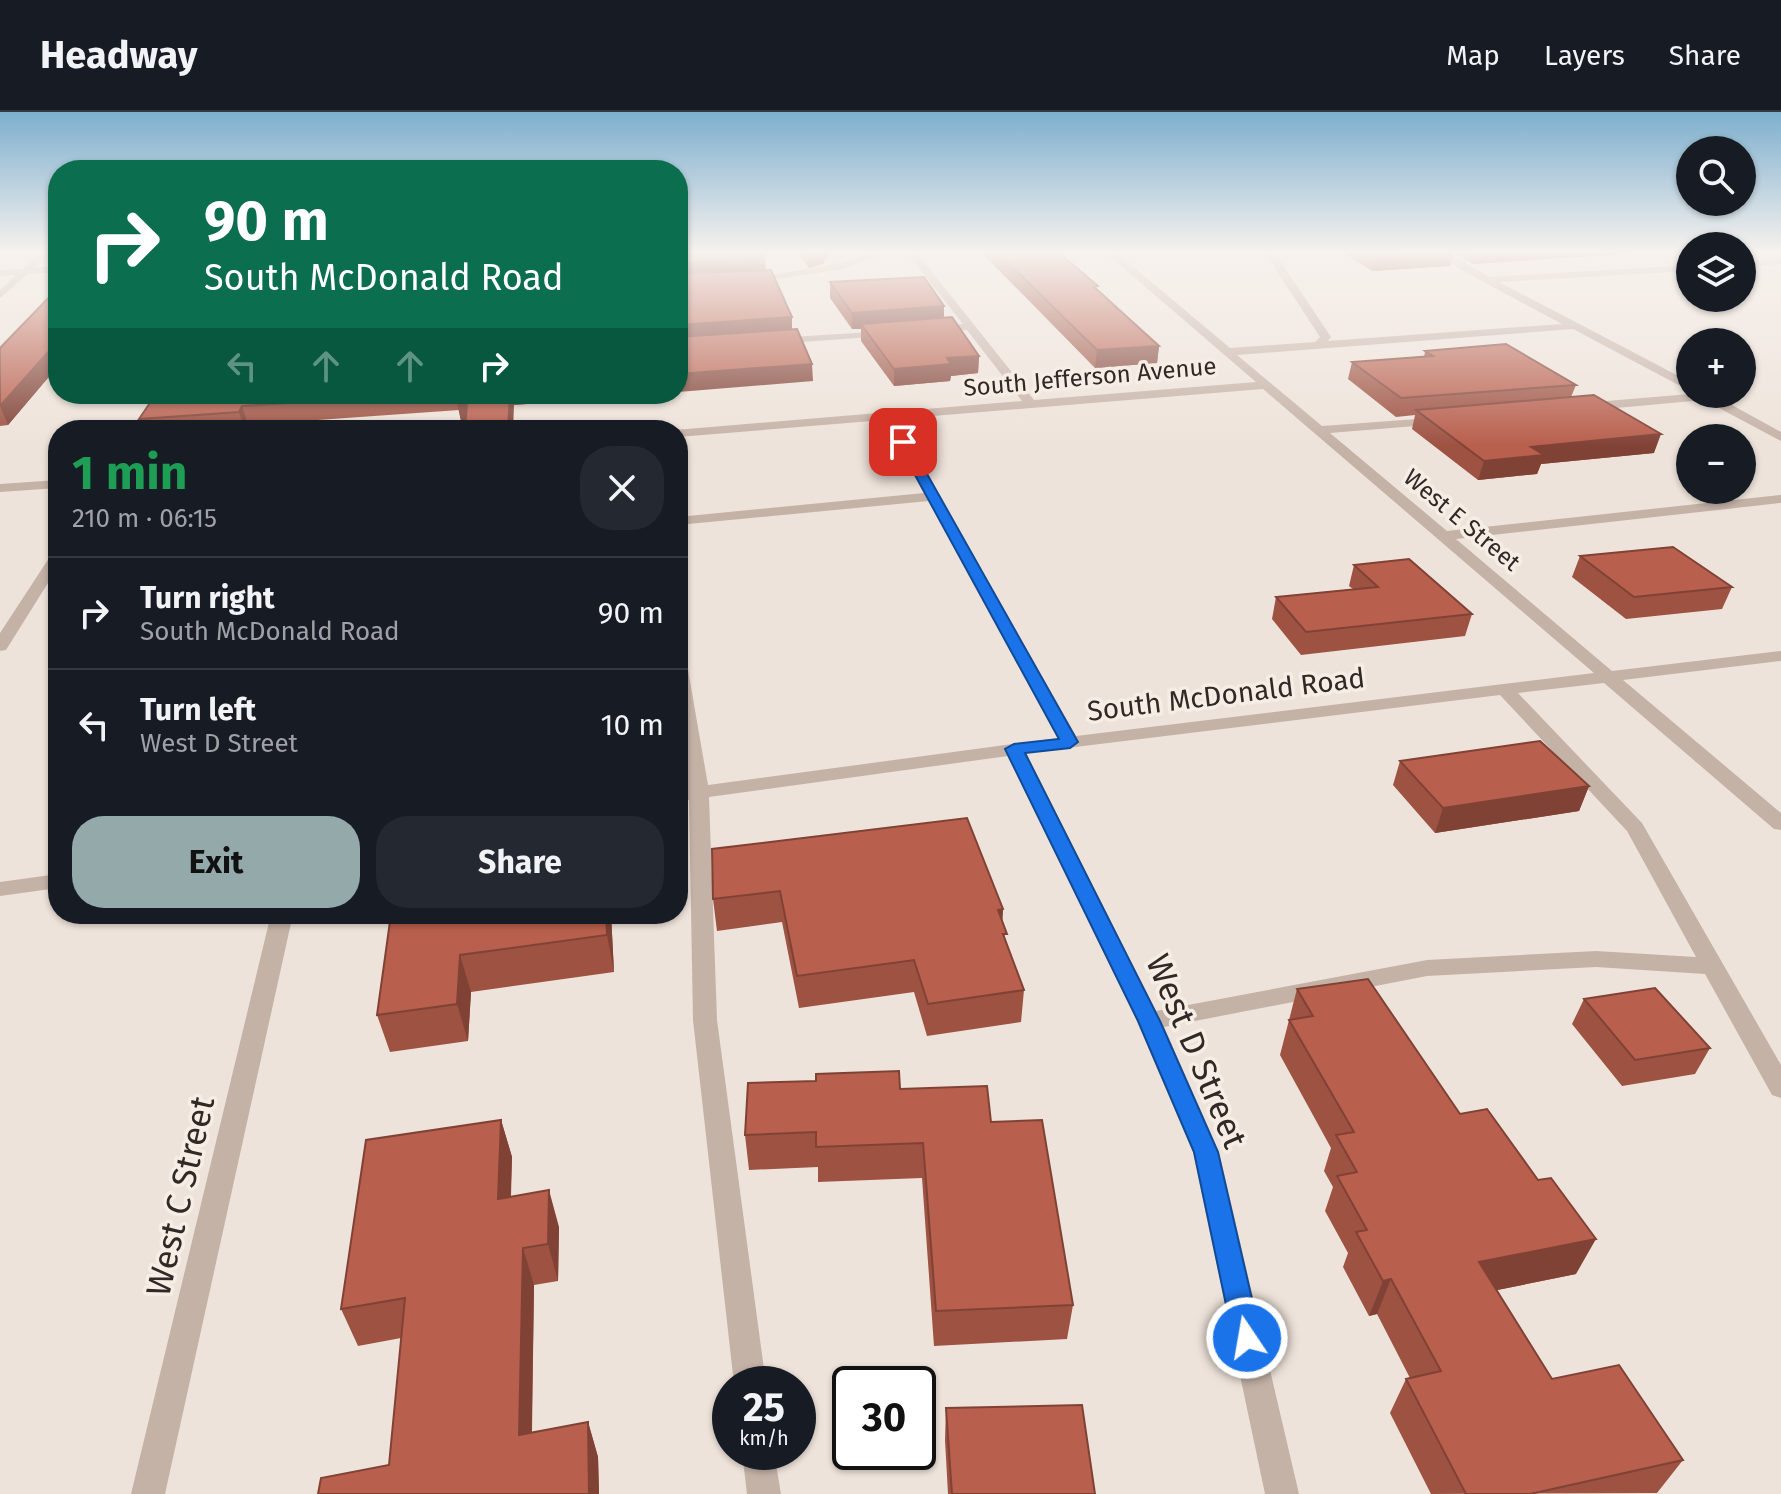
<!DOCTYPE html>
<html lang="en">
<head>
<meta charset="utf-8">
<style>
	body { margin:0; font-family:"Fira Sans",sans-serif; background:#242831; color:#f1f3f6; height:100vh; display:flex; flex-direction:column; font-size:30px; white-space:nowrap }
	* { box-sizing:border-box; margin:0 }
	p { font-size:26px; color:#9ea1a6 }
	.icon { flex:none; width:44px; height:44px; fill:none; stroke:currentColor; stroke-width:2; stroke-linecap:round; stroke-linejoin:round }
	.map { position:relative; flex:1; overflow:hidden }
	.sheet { position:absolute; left:48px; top:308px; width:640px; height:504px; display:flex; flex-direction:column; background:#171b24; border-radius:32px; box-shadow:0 2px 6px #0004 }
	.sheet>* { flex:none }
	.top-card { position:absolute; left:48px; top:48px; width:640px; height:244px; border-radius:32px; box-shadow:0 2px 6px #0004; background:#0b6e4f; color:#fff; overflow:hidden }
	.buttons { position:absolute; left:1676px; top:24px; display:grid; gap:16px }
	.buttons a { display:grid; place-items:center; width:80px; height:80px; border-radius:50%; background:#171b24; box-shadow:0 2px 6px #0004; font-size:40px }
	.speed { position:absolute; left:712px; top:1254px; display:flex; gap:16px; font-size:40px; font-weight:700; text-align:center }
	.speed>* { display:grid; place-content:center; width:104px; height:104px; border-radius:50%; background:#171b24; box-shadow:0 2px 6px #0004; line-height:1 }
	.speed small { font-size:20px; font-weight:400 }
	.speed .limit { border:4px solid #111; border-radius:12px; background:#fff; color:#111 }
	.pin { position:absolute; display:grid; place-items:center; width:68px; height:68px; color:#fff; margin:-34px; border-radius:16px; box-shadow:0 4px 12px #0006 }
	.me { position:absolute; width:88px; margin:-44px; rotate:348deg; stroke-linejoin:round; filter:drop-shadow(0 0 6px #0008) }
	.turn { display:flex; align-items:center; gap:28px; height:168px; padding:0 24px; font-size:36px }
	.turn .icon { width:104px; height:104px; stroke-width:2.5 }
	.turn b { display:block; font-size:56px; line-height:68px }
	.lanes { display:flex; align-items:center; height:76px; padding:0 24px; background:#0003; justify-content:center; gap:40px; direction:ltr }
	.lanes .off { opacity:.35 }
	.round { display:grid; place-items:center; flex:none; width:84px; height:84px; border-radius:32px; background:#242831 }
	.summary { display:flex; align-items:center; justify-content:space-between; height:136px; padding:0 24px }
	h1 { font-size:48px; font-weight:700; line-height:60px; color:#1e9e55 }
	.primary-button { display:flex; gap:16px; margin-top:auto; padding:16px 24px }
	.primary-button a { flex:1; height:92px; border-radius:32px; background:#93a9aa; color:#111; font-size:32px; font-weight:700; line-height:92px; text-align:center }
	.primary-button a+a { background:#242831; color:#f1f3f6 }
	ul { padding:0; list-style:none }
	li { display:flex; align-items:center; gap:24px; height:112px; padding:0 24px; border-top:2px solid #363941 }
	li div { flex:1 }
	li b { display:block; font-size:30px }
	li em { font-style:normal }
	header { display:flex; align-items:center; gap:48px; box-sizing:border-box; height:112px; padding:0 40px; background:#171b24; border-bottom:2px solid #363941 }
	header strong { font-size:38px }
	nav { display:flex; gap:44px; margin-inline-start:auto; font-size:28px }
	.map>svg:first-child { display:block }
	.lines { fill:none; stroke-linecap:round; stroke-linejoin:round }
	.minor { fill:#c5b2a7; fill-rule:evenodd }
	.wall { fill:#9e5242 }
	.shaded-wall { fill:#814236 }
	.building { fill:#b85f4d; stroke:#814236; stroke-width:2 }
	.route { fill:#1a73e8; stroke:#114b97; stroke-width:2 }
	.labels { text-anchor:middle; stroke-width:7; stroke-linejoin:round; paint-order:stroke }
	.far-street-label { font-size:24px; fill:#322927; stroke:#f6ede5 }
	.street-label { font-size:28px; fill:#322927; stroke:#f6ede5 }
	.near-street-label { font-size:34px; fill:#322927; stroke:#f6ede5 }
</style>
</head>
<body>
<header>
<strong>Headway</strong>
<nav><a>Map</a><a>Layers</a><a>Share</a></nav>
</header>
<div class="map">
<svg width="1781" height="1382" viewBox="0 0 1781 1382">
	<rect width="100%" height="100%" fill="#eee3da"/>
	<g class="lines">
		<path class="minor" d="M40,141H50L35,156L58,154V160L28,162L0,186V178L16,163L0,164V158L23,157Z
			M871,141H885L843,157L748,171L743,168L841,151Z
			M907,141H917L1034,288L1256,270L1106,141H1117L1230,236L1315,230L1320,225L1265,141H1275L1331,225L1328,229L1562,212L1461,158L1439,141H1450L1489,165L1690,153V159L1499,170L1690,270V279L1573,217L1237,243L1322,314L1444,305L1446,308L1440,312L1330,321L1447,419L1781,383V391L1456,427L1612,559L1781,539V549L1623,568L1781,701V718L1774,717L1604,571L1518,581L1642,711L1781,953V986L1772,983L1705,862L1596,855L1427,864L1164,915L1219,1040L1299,1382H1265L1193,1040L1137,909L1008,644L709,685L717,908L766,1272H734L693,908L689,688L678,689V677L688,676L678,608V547L687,552L708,673L1058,626L929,389L678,413V405L924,381L884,308L678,325V318H675L1022,289L967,218L929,219V215L933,214L963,212ZM1263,277L1594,561L1076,624L896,307ZM1500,583L1627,719L1696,845L1596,839L1427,848L1156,899L1026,641Z
			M1781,146V152L1742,155V149Z
			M889,219V223L885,224L774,232L769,229L774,226Z
			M155,282H167L144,318H132Z
			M1690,282H1712L1781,320V329L1704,288L1583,299L1577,295L1583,291Z
			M58,368V376L0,380V372Z
			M58,438V455L6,538L0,539V521L53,440Z
			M58,762V776L0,784V770Z
			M271,802H293L165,1382H131Z
			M742,1340H774L781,1382H747Z"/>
	</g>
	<path class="wall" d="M798,141H829L823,152L809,156Z
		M982,141H1059L1159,234L1157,251L1095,256Z
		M1347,141H1453L1450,154L1372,159L1353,147Z
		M1456,141H1634L1473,152Z
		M830,170L944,206L979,244L978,261L951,264L950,269L894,274L861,229V217H852L830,186Z
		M58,176V254L8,313L0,314V236Z
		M1425,239L1576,273L1571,285L1654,341L1541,352L1537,362L1478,368L1412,317L1415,303L1396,305L1348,267L1352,250L1424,245Z
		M156,282H651L514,293L466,308L461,309L459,298L248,313L245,318H143L139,307Z
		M1580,444L1732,475L1722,497L1626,507L1572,465Z
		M1354,453L1472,502L1465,524L1301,543L1272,507L1276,485L1353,477L1349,474Z
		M1400,649L1589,674L1579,699L1435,721L1393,673Z
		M712,737L1003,797L1002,811L1006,831L1024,878L1021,910L927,924L914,880L799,896L782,810L717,819L713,787Z
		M391,802H611L614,860L471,880L468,929L390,940L377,903Z
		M1297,877L1460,1002L1576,1162L1497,1178L1552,1267L1683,1348L1657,1381L1431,1382L1390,1301L1406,1267L1410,1266L1377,1202L1369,1204L1343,1155L1348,1141L1325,1099L1333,1075L1324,1059L1331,1036L1280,943Z
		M1584,887L1710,936L1695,962L1622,974L1572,912Z
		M900,977L991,1010L1073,1193L1067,1227L934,1234L922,1066L818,1070V1055L749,1058L745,1023Z
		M501,1008L512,1045L511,1085L559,1115L558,1169L534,1173L532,1320L588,1310L598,1345L599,1382H318L389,1353L401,1226L358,1234L341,1197Z
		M946,1296L1095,1382H948L945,1328Z"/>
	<path class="shaded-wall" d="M818,141H829L823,152L809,156L808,144Z
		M1438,141H1453L1450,154L1372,159L1375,146Z
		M1476,141H1634L1473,152Z
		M765,145L766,160L678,166V151Z
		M944,194V210L861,212V217H852V201Z
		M792,205V222L678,230V213Z
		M58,229V254L8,313L0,294Z
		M1159,234L1157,251L1095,256L1097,238Z
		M979,244L978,261L951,264L950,269L894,274V257L947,246Z
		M812,252L813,269L678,280V262Z
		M510,282H651L514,293L513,318H508Z
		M467,290L470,308L461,309L457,291Z
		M242,294L248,313L245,318L239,300Z
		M1661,322L1654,341L1541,352L1537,362L1478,368L1484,349L1531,335Z
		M1589,674L1579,699L1435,721L1443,696Z
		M1003,797L1001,829L998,798Z
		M606,802H611L614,860L607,823Z
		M460,843L471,880L468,929L457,892Z
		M501,1008L512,1045L509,1124L498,1087Z
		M549,1078L559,1115L558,1169L548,1132Z
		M1596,1127L1576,1162L1463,1185L1479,1150Z
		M523,1136L534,1173L531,1358L519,1323Z
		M1391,1167L1377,1202L1369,1204L1383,1169Z
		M588,1310L598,1345L599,1382H589Z"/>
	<path class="building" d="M678,141H763L765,145L678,151Z
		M998,141H1059L1098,174L1094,175L1159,234L1097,238Z
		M1367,141H1441L1375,146Z
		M771,158L792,205L678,213V162Z
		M924,165L944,194L852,201L830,170Z
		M58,176V229L0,294V236Z
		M952,205L979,244L947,246L951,252L894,257L861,212Z
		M797,217L812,252L678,262V225Z
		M1506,232L1576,273L1401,286L1352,250L1433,244L1425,239Z
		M156,282H424L242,294L239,300L139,307Z
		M458,282H510L508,318H465L467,290L457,291Z
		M1594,283L1661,322L1531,335L1544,343L1484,349L1416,298Z
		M1673,435L1732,475L1634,485L1580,444Z
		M1409,447L1472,502L1306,520L1276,485L1378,475L1354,453Z
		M1540,629L1589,674L1443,696L1400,649Z
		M967,706L1003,797L998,798L1007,822H1003L1024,878L928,892L914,848L797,864L780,779L713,787L712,737Z
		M391,802H606L607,823L460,843L457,892L377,903Z
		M1368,867L1460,1002L1487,997L1538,1068L1551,1066L1596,1127L1479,1150L1552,1267L1619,1253L1683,1348L1530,1382H1466L1406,1267L1441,1259L1391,1167L1383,1169L1356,1120L1367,1118L1337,1064L1357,1060L1336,1023L1354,1020L1289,908L1313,904L1297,877Z
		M1655,876L1710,936L1635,948L1584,887Z
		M899,959L900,977L987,974L991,1010L1042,1008L1073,1193L936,1199L923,1031L816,1035V1020L745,1023L748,971L816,969V962Z
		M501,1008L498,1087L549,1078L548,1132L523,1136L519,1323L588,1310L589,1382H318L321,1366L389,1353L405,1186L341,1197L366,1028Z
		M1082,1293L1095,1382H952L946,1296Z"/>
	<linearGradient id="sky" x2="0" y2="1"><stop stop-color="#7dafce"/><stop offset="0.42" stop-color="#f7f2ee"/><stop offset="1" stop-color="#f7f2ee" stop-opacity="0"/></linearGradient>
	<rect width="1781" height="334" fill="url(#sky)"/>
	<path class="route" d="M903,327L909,330L1078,630L1070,636L1025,641L1160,909L1218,1040L1261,1226L1257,1236L1247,1239L1237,1236L1233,1226L1194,1040L1138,909L1005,637L1014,632L1059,627L897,330Z"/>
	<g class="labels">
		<g class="far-street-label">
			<text transform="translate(1090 265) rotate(-5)" y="8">South Jefferson Avenue</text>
			<text transform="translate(1462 408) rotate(40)" y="8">West E Street</text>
		</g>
		<g class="street-label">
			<text transform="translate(1226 582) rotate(-7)" y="10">South McDonald Road</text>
		</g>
		<g class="near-street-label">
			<text transform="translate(1197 939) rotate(67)" y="12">West D Street</text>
			<text transform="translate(180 1084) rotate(-77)" y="12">West C Street</text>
		</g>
	</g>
</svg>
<div class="buttons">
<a><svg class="icon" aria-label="search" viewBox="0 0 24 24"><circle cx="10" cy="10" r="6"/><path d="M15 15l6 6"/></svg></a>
<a><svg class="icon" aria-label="layers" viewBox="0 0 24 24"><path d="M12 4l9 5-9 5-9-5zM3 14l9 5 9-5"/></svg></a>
<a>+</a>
<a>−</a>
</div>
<div class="speed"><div>25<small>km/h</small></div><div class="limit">30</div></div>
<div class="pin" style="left:903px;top:330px;background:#d93025"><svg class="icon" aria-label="arrive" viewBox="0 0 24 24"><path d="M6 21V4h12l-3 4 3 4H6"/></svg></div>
<svg class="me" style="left:1247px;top:1226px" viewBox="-20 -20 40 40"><circle r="17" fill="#1a73e8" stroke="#fff" stroke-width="3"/><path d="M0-11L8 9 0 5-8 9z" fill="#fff"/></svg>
<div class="top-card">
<div class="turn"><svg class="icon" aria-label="right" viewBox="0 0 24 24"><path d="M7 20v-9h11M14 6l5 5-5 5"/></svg><div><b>90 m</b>South McDonald Road</div></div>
<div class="lanes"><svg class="icon off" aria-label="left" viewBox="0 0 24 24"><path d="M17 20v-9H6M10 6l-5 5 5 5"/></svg><svg class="icon off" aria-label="ahead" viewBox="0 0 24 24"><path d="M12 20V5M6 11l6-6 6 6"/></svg><svg class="icon off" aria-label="ahead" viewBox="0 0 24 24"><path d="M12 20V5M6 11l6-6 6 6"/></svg><svg class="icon" aria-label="right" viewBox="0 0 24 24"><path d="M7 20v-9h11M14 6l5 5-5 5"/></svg></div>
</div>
<section class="sheet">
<div class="summary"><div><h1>1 min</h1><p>210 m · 06:15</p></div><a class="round"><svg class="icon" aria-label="close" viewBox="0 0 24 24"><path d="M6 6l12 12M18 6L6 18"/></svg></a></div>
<ul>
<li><svg class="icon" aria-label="right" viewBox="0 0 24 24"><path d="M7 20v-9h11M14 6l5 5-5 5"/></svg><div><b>Turn right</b><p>South McDonald Road</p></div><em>90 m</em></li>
<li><svg class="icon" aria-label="left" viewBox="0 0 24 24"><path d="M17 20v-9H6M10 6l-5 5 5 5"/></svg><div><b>Turn left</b><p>West D Street</p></div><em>10 m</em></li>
</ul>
<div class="primary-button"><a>Exit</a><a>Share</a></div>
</section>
</div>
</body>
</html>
